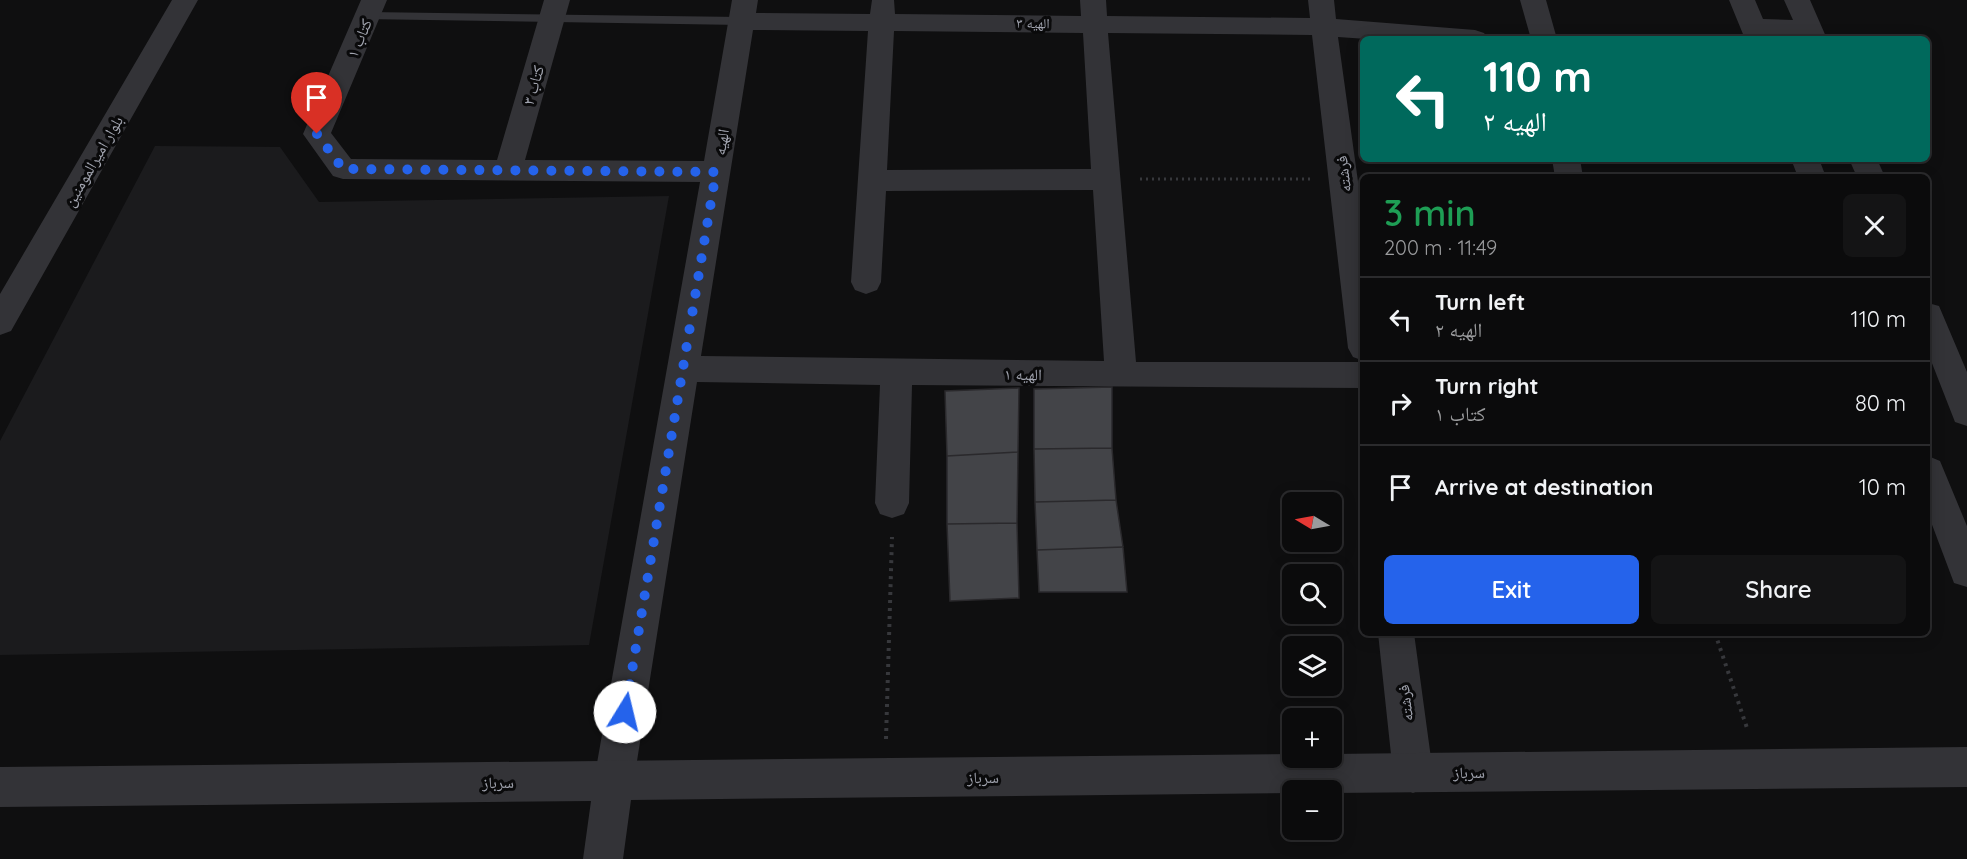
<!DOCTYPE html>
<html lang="en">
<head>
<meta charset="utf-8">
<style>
	body { margin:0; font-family:Quicksand,"Noto Naskh Arabic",sans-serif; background:#141415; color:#f1f3f6; height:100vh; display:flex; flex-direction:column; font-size:22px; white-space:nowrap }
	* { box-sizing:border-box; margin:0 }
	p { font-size:20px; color:#9a9b9d }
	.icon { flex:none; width:33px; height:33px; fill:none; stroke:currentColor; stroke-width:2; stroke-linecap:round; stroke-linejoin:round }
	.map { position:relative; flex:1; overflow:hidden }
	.drawer { position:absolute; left:1360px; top:174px; width:570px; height:462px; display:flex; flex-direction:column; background:#0b0b0c; border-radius:9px; box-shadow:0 3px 15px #0003,0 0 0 2px #2b2b2d }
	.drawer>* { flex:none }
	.guide { position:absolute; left:1360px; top:36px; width:570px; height:126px; border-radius:9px; box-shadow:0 3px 15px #0003,0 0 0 2px #2b2b2d; background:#00695c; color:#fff; overflow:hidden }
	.needle { width:39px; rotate:280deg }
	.tools { position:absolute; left:1282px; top:492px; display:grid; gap:12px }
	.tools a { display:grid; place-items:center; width:60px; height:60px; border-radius:9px; background:#0b0b0c; box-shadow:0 3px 15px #0003,0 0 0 2px #2b2b2d; font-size:30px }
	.pin { position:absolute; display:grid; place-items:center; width:51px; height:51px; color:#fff; margin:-62px -26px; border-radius:50% 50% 50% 0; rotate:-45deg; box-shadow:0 0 6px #0007 }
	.pin .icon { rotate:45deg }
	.me { position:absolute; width:66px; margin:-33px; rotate:9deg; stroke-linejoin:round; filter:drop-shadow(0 0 4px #0008) }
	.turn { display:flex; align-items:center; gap:21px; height:126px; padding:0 24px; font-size:27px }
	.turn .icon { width:78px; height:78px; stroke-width:2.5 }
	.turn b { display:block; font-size:42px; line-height:51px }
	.round { display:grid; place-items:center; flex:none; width:63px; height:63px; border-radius:9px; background:#141415 }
	.head { display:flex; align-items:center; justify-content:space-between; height:102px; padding:0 24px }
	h1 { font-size:36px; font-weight:600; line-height:45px; color:#1e9e55 }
	.primary-button { display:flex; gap:12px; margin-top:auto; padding:12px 24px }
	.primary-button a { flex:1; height:69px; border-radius:9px; background:#2563eb; color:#fff; font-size:24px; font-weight:600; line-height:69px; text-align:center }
	.primary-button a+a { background:#141415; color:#f1f3f6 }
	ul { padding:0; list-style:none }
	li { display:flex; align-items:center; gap:18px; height:84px; padding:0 24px; border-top:2px solid #2b2b2d }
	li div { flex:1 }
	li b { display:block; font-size:22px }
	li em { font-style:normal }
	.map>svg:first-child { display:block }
	.built { fill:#1b1b1d }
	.building { fill:#434448; stroke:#2a292c; stroke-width:1.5 }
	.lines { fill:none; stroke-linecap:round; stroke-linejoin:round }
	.path-far1 { stroke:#37383c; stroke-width:3; stroke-dasharray:2 4; stroke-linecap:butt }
	.path { stroke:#37383c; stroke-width:4; stroke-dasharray:3 5; stroke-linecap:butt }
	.service { fill:#333337; fill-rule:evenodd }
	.minor { fill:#333337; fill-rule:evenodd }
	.tertiary { fill:#333337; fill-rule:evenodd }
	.route { stroke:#2563eb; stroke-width:10; stroke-dasharray:0 18 }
	.labels { text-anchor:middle; stroke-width:6; stroke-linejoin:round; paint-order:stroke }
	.far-street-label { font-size:14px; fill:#a2a5b0; stroke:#0a0a0b }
	.street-label { font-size:16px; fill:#a2a5b0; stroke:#0a0a0b }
</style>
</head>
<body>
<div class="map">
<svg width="1967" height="859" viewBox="0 0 1967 859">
	<rect width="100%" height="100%" fill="#0f0f10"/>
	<path class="built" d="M155,146L280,147L319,202L669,196L589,645L0,655V441Z"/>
	<path class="building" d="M1112,387V448L1034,449V389Z
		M1019,388L1018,452L947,456L945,391Z
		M1112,448L1116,500L1035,502L1034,449Z
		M1018,452L1017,523L947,524V456Z
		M1116,500L1123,547L1037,550L1035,502Z
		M1017,523L1019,598L950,601L947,524Z
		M1123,547L1127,592H1039L1037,550Z"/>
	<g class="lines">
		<path class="path-far1" d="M1140,179H1310"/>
		<path class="path" d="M1715,633L1748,731
			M886,739L892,537"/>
		<path class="service" d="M368,12L741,17L747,21L741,25L363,19L362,16L363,13Z"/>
		<path class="minor" d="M361,0H387L331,133L351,159L497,160L544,0H570L525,160L704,161L732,0H758L756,13L870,14L872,0H894L895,14L1081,16L1080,0H1106L1107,16L1310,18L1308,0H1334L1336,19L1475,30L1484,33L1488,39H1367L1338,37L1364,225V361L1353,357L1348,348L1312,35L1108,33L1136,362H1364V388L912,385L909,503L904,514L892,518L880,514L875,503L880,385L697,382L634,780L628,794L614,800L600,794L594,780L700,182L343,179L333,176L303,134ZM753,30L868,31L851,282L855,290L866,294L877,290L881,282L886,191L1093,190L1104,361L701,356ZM894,31L1083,33L1091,169L887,170Z
			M1520,0H1546L1557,39H1531Z
			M1552,159H1580L1583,177H1555Z
			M1378,633H1414L1433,773L1427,787L1413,793L1399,787L1393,773Z"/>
		<path class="tertiary" d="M172,0H198L11,331L0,335V294Z
			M1729,0H1755L1763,19L1793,20L1784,0H1810L1827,39L1770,36L1771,39H1745Z
			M1791,159H1819L1826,177H1798Z
			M1849,159H1877L1885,177H1857Z
			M1928,303L1939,306L1967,372V426L1955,422L1928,353Z
			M1928,456L1940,461L1967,526V587L1954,583L1928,514Z
			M1967,747V787L1332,793V790H1293V793L631,800L623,859H583L591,801L0,807V767L1293,754V758H1332V754Z"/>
	</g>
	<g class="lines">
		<path class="route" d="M317,134L343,169L716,172L625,712"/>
	</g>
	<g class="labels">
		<g class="far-street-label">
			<text transform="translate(1033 23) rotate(1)" y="5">الهیه ۳</text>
		</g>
		<g class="street-label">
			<text transform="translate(359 38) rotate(-67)" y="6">کتاب ۱</text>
			<text transform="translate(533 85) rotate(-74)" y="6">کتاب ۳</text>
			<text transform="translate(721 142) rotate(-80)" y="6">الهیه</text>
			<text transform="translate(93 161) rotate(-60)" y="6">بلوار امیرالمومنین</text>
			<text transform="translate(1343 174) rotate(-97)" y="6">فرشته</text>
			<text transform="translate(1023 374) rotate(1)" y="6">الهیه ۱</text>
			<text transform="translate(1405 703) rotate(-97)" y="6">فرشته</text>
			<text transform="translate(1469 772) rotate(-1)" y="6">سرباز</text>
			<text transform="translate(983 777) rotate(-1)" y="6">سرباز</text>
			<text transform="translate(498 782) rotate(-1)" y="6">سرباز</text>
		</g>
	</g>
</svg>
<div class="tools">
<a><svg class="needle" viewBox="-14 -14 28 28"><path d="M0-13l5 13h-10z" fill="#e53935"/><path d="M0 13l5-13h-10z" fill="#9a9b9d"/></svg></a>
<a><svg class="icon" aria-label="search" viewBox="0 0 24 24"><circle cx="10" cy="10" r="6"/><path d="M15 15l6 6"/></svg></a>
<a><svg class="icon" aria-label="layers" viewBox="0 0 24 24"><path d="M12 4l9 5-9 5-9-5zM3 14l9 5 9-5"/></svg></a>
<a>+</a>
<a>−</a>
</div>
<div class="pin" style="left:317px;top:134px;background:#d93025"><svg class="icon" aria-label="arrive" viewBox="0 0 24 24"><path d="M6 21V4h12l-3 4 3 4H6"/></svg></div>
<svg class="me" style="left:625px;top:712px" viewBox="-20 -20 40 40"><circle r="19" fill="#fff"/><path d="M0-13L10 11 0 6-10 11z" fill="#2563eb"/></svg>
<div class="guide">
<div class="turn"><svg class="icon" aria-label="left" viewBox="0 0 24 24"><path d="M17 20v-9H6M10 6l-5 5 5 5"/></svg><div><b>110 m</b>الهیه ۲</div></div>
</div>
<section class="drawer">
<div class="head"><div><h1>3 min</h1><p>200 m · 11:49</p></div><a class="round"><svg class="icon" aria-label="close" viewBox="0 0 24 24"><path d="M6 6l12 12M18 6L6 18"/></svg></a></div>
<ul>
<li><svg class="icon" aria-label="left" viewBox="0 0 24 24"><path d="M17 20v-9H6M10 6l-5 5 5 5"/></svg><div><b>Turn left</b><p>الهیه ۲</p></div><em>110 m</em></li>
<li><svg class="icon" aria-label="right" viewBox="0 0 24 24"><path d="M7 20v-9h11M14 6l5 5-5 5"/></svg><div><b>Turn right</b><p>کتاب ۱</p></div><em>80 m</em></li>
<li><svg class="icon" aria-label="arrive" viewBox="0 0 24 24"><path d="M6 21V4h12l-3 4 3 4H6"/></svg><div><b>Arrive at destination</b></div><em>10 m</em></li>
</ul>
<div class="primary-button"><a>Exit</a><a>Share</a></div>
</section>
</div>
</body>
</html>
